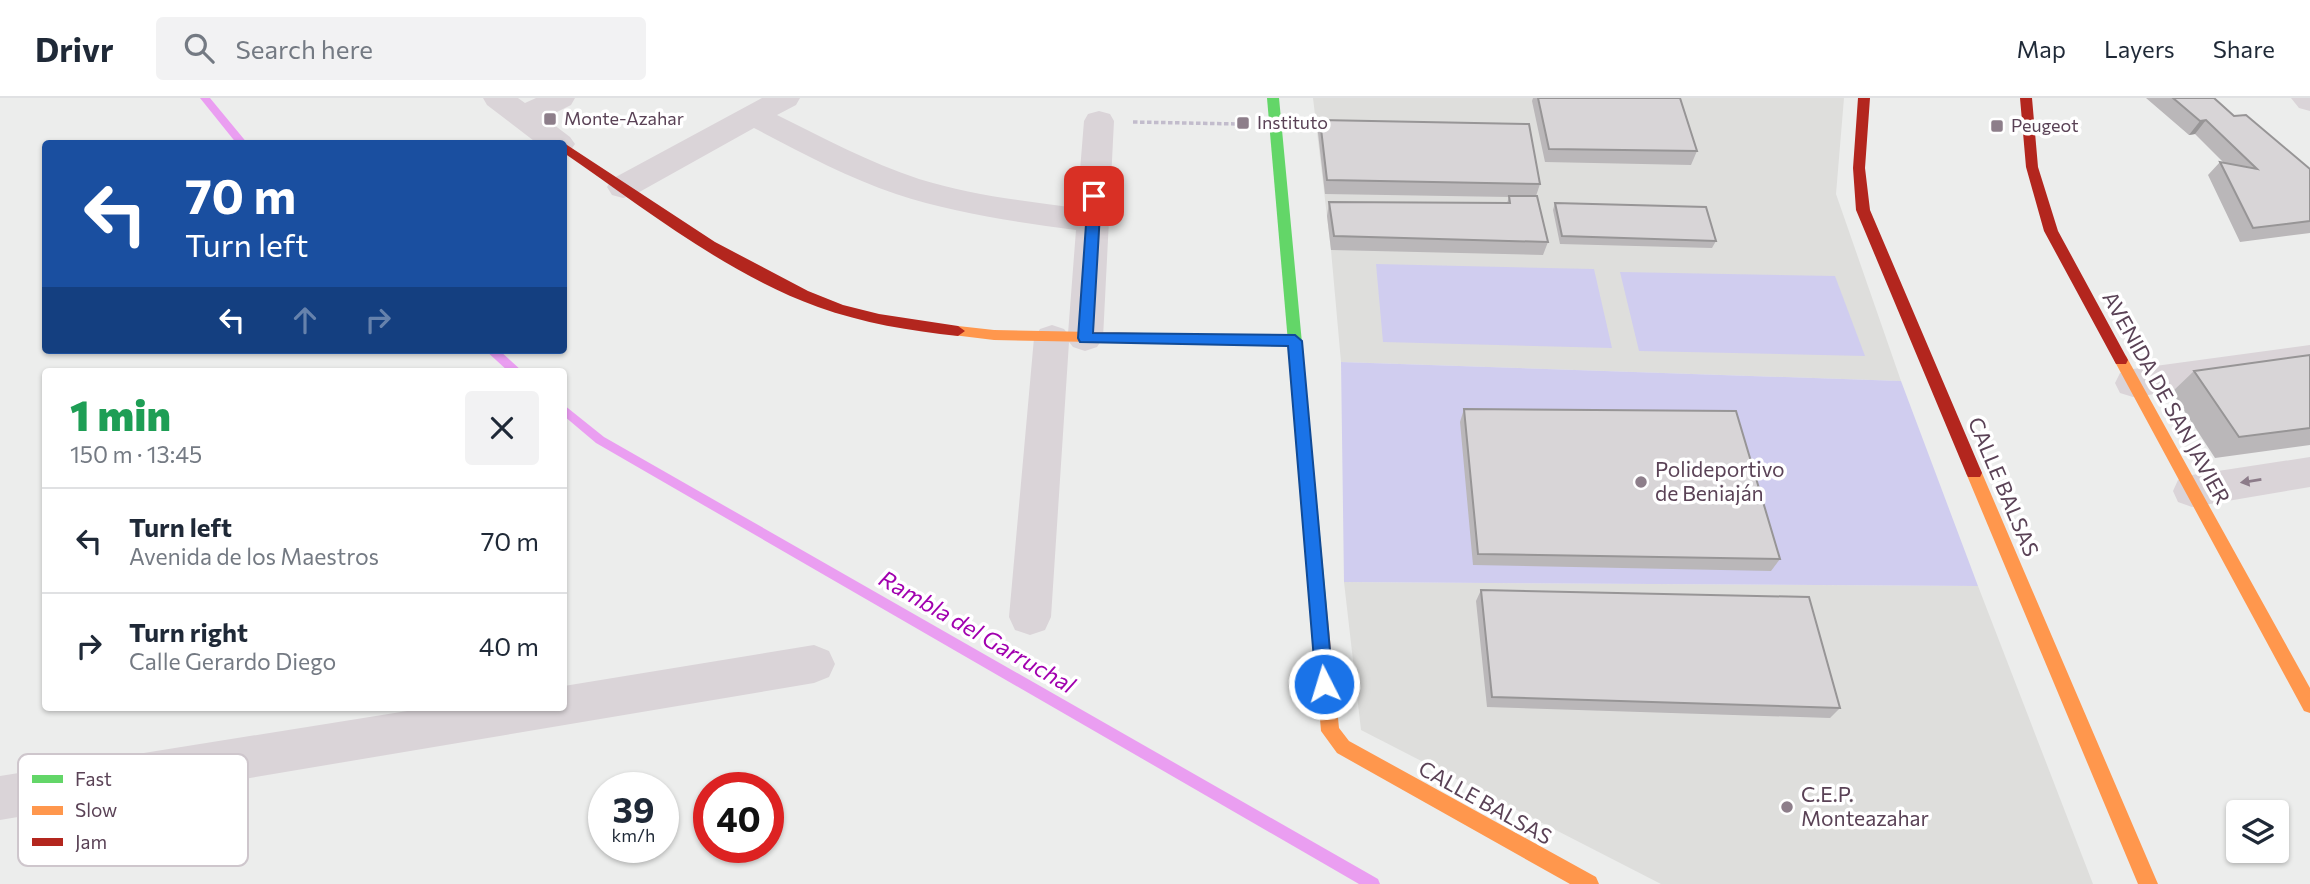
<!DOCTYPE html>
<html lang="en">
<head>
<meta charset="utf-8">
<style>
	body { margin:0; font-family:Commissioner,sans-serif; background:#f2f2f3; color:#1f2937; height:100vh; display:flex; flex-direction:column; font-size:26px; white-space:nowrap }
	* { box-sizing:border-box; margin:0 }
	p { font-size:23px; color:#747a83 }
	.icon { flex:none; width:38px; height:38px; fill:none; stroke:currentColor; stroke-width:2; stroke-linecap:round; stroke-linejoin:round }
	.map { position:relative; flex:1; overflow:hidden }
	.panel { position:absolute; left:42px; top:270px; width:525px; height:343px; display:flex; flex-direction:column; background:#fff; border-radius:7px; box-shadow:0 2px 5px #0004 }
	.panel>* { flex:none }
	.guide { position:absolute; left:42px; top:42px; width:525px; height:214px; border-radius:7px; box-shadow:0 2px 5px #0004; background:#1a4fa0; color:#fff; overflow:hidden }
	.buttons { position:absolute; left:2226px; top:702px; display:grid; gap:14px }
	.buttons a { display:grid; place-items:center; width:63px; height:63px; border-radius:7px; background:#fff; box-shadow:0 2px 5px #0004; font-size:35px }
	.speed { position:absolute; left:588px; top:674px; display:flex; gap:14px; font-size:35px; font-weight:700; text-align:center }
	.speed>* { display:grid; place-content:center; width:91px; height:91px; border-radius:50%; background:#fff; box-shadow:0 2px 5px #0004; line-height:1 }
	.speed small { font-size:18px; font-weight:400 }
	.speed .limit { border:10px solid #d22; background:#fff; color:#111 }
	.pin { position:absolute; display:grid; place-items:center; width:60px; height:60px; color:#fff; margin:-30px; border-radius:14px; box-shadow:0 4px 10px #0006 }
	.me { position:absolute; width:77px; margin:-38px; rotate:355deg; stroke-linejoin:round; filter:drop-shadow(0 0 5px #0008) }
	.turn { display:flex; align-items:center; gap:24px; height:147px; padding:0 28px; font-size:32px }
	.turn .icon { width:91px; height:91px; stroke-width:2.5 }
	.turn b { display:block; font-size:49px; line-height:60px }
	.lanes { display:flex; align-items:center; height:66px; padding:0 28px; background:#0003; justify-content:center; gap:35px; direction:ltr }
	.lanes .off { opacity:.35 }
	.round { display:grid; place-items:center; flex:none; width:74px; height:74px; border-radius:7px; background:#f2f2f3 }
	.headline { display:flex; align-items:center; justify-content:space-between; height:119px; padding:0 28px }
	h1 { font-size:42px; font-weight:800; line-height:52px; color:#1e9e55 }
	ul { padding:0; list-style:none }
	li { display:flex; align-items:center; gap:21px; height:105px; padding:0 28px; border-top:2px solid #e0e1e3 }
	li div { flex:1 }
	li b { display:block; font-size:26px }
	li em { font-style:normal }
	header { display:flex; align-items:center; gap:42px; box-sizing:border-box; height:98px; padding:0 35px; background:#fff; border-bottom:2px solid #e0e1e3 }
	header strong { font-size:33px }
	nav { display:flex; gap:38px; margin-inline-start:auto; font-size:24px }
	.search { width:490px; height:63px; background:#f2f2f3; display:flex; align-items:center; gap:18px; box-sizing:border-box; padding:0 24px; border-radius:7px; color:#747a83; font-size:26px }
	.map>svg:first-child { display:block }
	.education { fill:#dededc }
	.green { fill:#d0cdef }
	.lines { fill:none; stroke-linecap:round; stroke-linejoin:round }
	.stream { fill:#ea9ef1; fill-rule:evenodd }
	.path { stroke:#c2bccc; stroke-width:3.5; stroke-dasharray:4.5 2.5; stroke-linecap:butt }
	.street { fill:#dad4d8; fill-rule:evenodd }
	.fast { fill:#63d668; fill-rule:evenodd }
	.slow { fill:#ff974d; fill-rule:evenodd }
	.jam { fill:#b3261e; fill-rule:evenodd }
	.wall { fill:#bab7b9 }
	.shaded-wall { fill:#979596 }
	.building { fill:#d8d5d7; stroke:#979596; stroke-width:2 }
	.oneway { fill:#8d7c8a }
	.route { fill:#1a73e8; stroke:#114b97; stroke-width:2 }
	.poi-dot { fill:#8d7e8a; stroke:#fff; stroke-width:2.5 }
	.labels { text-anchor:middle; stroke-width:7; stroke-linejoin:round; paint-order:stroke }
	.far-poi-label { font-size:18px; fill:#5a4256; stroke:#fff; text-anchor:start }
	.street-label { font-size:21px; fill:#5a4256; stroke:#fff }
	.poi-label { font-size:21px; fill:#5a4256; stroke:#fff; text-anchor:start }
	.water-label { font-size:23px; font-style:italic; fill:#a100af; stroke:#fff }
	.key { fill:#fff; stroke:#cec6cc; stroke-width:2 }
	.key-label { font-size:19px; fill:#5a4256 }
</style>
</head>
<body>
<header>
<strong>Drivr</strong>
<div class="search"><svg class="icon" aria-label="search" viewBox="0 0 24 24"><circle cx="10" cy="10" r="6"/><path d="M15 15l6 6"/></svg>Search here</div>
<nav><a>Map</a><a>Layers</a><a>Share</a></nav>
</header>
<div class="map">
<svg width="2310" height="786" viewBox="0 0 2310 786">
	<rect width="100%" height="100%" fill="#ecedec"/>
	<path class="education" d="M1313,0H1844L1836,96L1901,283L1341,264L1331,152Z
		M1344,484L1978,488L2093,786H1661L1361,632Z"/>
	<path class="green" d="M1376,166L1594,171L1612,250L1383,244Z
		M1620,174L1835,178L1865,258L1639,253Z
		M1341,264L1901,283L1978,488L1344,484Z"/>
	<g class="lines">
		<path class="stream" d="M200,0H210L248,46H237Z
			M485,252H499L522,273H508Z
			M564,307L604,339L1378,781L1380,786H1359L596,345L564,318Z"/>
		<path class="path" d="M1133,24L1240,26"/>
		<path class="street" d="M483,0H518L525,5L536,0H575L571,7L545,20L570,39L575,46L570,53L564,55V46H538L487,7Z
			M762,0H800L796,7L777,17C824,40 870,65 919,81C970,97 1024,103 1077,110L1084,23L1088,16L1099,13L1110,16L1114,23L1103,240L1097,249L1085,253L1073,249L1069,244L1051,519L1045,532L1030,537L1015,532L1009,519L1034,240L1040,231L1052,227L1064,231L1068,236L1076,132C1015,124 954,115 896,96C846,79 800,54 754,30L634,97L623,100L612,97L607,89L612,81Z
			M2291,0H2310V13L2299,10Z
			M2310,247V275L2133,299L2120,295L2115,285L2120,275L2133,271Z
			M2310,359V389L2192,409L2178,404L2173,393L2178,382L2192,377Z
			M814,547L829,553L835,566L829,579L814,585L0,722V678L432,609H564V588Z"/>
		<path class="fast" d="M1267,0H1279L1327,512L1325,517L1319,519L1313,517L1311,512Z"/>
		<path class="slow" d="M958,228L994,232L1295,238L1302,243L1295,248L994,242L953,237L951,233Z
			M2121,256L2126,258L2310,590V615L2304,613L2114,262Z
			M1974,369L1980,371L1982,375L2158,786H2138L1966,375L1968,371Z
			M1319,505L1325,507L1327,512L1339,630L1349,643L1596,779L1599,786H1570L1337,655L1321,633L1311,512L1313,507Z"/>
		<path class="jam" d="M1858,0H1870L1865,70L1870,112L1982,375L1980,379H1968L1966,375L1856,112L1853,70Z
			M2020,0H2032L2038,69L2058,133L2128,262L2126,266H2116L2044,133L2026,69Z
			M564,45L715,144L808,193L843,207L879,216L958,228L965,233L958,238C910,233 863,225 818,209C725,175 644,110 564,55V46H561Z"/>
	</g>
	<path class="wall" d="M1533,0H1680L1697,53L1691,67L1545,64L1532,3Z
		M2146,0H2214L2234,18L2310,71V135L2240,144L2208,77L2220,64L2224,65L2195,36L2189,37Z
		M1320,22L1540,86L1536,98L1548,144L1543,157L1331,152L1327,118L1329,104L1507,105L1509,99L1325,96L1318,35Z
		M1555,105L1716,143L1712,150L1560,146L1553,112Z
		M2310,257V347L2215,360L2172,294L2194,273Z
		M1464,311L1780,461L1771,473L1473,467L1460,324Z
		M1481,492L1840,610L1830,620L1487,609L1476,503Z"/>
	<path class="shaded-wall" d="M2206,22L2195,36L2189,37L2200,23Z"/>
	<path class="building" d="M1538,0H1680L1697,53L1549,51Z
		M2173,0H2214L2234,18L2246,17L2310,71V123L2253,130L2220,64L2257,71L2206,22L2200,23Z
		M1320,22L1529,26L1540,86L1327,82Z
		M1509,98H1537L1548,144L1334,138L1329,104L1510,105Z
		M1555,105L1706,109L1716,143L1562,138Z
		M2310,257V330L2239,339L2194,273Z
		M1464,311L1736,313L1780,461L1478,456Z
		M1481,492L1809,499L1840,610L1492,599Z"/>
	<defs><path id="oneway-solid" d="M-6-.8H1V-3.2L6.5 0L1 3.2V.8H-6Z" transform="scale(1.75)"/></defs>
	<use class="oneway" href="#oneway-solid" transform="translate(2251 383) rotate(171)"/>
	<path class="route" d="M1094,93L1101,98L1093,235L1295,237L1302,243L1333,586L1331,591L1324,594L1318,591L1316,586L1288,248L1080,244L1078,240L1088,98Z"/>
	<g class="poi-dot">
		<rect x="543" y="14" width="14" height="14" rx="3.5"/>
		<rect x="1236" y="18" width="14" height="14" rx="3.5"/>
		<rect x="1990" y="21" width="14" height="14" rx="3.5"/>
		<circle cx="1641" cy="384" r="7"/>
		<circle cx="1787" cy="709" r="7"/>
	</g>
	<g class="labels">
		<g class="far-poi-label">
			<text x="564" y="27">Monte-Azahar</text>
			<text x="1257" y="31">Instituto</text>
			<text x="2011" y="34">Peugeot</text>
		</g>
		<g class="street-label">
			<text transform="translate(2166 300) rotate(61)" y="7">AVENIDA DE SAN JAVIER</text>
			<text transform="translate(2003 389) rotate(67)" y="7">CALLE BALSAS</text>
			<text transform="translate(1485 705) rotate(29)" y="7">CALLE BALSAS</text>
		</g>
		<g class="poi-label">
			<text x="1655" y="379">Polideportivo<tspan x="1655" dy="24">de Beniaján</tspan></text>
			<text x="1801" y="704">C.E.P.<tspan x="1801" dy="24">Monteazahar</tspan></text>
		</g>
		<g class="water-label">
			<text transform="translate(977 534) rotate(30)" y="8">Rambla del Garruchal</text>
		</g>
	</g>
	<rect x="18" y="656" width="230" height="112" rx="10" class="key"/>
	<rect x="32" y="677" width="31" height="8" fill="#63d668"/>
	<rect x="32" y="708" width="31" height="9" fill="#ff974d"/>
	<rect x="32" y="740" width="31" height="8" fill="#b3261e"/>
	<g class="key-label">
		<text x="75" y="688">Fast</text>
		<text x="75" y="719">Slow</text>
		<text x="75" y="751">Jam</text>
	</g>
</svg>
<div class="buttons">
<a><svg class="icon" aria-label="layers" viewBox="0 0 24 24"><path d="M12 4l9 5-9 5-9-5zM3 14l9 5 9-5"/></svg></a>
</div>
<div class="speed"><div>39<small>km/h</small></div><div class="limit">40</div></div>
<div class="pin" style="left:1094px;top:98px;background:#d93025"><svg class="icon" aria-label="arrive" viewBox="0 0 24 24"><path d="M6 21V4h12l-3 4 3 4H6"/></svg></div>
<svg class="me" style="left:1324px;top:586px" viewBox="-20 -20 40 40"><circle r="17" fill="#1a73e8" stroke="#fff" stroke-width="3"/><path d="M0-11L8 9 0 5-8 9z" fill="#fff"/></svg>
<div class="guide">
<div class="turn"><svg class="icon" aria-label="left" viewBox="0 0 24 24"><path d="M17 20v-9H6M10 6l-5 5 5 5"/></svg><div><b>70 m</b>Turn left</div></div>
<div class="lanes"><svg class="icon" aria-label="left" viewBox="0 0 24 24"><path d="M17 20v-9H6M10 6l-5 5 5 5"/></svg><svg class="icon off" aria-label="ahead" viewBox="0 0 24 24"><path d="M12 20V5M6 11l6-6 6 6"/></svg><svg class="icon off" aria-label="right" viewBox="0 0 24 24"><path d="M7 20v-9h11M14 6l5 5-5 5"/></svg></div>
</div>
<section class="panel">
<div class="headline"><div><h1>1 min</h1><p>150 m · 13:45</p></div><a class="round"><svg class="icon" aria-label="close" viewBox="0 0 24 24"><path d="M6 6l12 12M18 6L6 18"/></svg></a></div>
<ul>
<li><svg class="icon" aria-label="left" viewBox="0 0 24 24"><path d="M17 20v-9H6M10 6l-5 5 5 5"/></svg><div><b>Turn left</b><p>Avenida de los Maestros</p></div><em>70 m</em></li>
<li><svg class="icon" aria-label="right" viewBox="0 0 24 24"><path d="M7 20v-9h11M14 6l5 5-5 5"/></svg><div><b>Turn right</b><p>Calle Gerardo Diego</p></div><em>40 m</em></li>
</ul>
</section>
</div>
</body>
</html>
